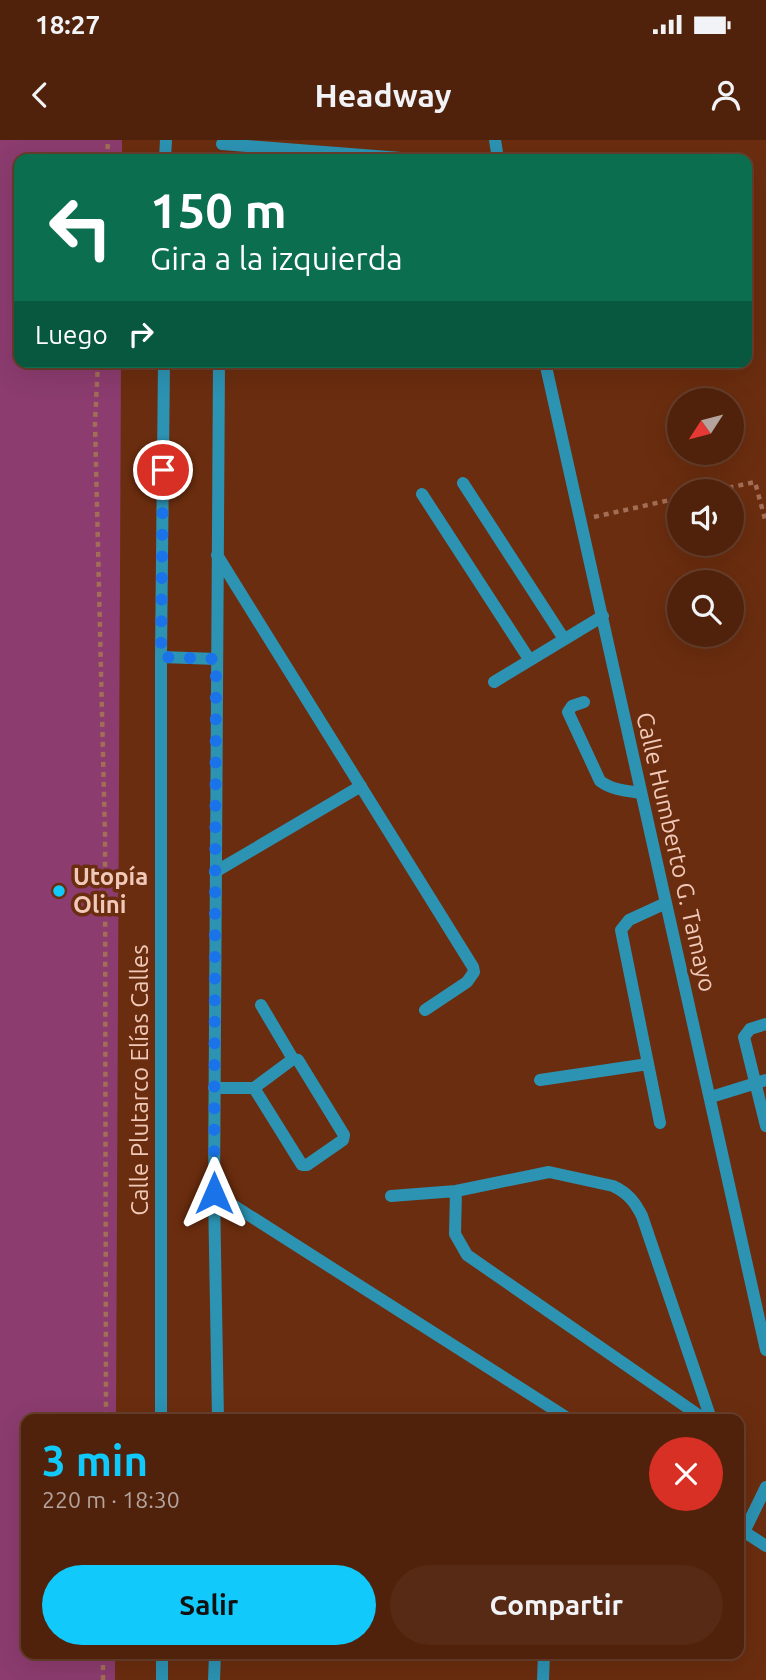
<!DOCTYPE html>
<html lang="es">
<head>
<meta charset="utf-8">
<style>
	body { margin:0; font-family:Ubuntu,sans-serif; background:#562a14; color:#f1f3f6; height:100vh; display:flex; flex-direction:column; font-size:26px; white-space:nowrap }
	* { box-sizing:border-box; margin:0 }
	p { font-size:23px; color:#b4a49d }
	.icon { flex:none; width:38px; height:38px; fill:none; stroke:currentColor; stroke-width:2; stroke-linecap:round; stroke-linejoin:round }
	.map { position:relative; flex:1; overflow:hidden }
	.sheet { position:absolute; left:21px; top:1274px; width:723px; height:245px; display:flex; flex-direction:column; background:#50220b; border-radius:14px; box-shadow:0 7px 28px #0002,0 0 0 2px #673f2c }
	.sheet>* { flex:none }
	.hud { position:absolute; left:14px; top:14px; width:738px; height:214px; border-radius:14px; box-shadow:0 7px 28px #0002,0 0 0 2px #673f2c; background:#0b6e4f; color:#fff; overflow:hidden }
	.needle { width:46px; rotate:234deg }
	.fabs { position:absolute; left:667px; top:248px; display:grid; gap:14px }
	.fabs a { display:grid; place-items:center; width:77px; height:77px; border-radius:50%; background:#50220b; box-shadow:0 7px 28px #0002,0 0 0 2px #673f2c; font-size:35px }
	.pin { position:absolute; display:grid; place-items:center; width:60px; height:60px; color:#fff; margin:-30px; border:4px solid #fff; border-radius:50%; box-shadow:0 2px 7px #0007 }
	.me { position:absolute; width:77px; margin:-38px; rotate:0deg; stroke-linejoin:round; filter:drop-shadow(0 0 5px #0008) }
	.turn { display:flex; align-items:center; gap:24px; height:147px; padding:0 21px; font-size:32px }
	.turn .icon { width:91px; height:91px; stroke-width:2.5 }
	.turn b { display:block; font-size:49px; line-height:60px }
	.then { display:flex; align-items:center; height:66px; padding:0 21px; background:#0003; gap:14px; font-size:26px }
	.round { display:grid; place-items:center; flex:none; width:74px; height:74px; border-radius:37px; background:#562a14 }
	.head { display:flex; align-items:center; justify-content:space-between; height:119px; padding:0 21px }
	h1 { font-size:42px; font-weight:600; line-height:52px; color:#11cafb }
	.action { display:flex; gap:14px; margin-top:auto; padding:14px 21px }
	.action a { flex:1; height:80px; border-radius:42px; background:#11cafb; color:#111; font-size:28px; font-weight:600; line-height:80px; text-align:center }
	.action a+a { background:#562a14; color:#f1f3f6 }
	.status { display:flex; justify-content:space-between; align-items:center; height:49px; padding:0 35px; background:#50220b; direction:ltr }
	.status svg { height:19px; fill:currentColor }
	header { display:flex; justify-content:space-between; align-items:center; height:91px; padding:0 21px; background:#50220b; font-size:32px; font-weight:600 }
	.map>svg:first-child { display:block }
	.green { fill:#8c3c6f }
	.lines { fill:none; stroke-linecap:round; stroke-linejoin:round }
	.path { stroke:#a26e55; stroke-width:4.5; stroke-dasharray:5 5; stroke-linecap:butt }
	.minor { stroke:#2c93b3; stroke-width:12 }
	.route { stroke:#1a73e8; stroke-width:12; stroke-dasharray:0 21.6 }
	.poi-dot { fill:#11cafb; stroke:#6b2d0f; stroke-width:2.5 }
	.labels { text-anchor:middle; stroke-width:7; stroke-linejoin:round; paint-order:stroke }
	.street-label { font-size:24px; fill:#f0c9b9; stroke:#6b2d0f }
	.poi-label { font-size:24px; font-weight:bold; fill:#f0c9b9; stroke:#6b2d0f; text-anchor:start }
</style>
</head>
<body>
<div class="status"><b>18:27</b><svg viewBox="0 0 49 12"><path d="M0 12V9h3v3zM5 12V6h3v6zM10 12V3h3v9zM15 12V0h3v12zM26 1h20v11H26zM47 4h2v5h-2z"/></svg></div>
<header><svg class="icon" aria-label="back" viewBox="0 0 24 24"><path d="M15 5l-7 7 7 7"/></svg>Headway<svg class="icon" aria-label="person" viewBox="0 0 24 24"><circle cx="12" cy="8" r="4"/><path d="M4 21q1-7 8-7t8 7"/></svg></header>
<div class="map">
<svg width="766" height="1540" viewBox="0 0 766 1540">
	<rect width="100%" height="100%" fill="#6b2d0f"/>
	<path class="green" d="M0,0H122V19H19V222H121L116,1279H26V1514H115V1540H0Z"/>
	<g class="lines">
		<path class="path" d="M107,19L108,0
			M98,222L95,283L105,696L106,1279
			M709,352L755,342L766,383
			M594,377L679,358
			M103,1540V1514"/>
		<path class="minor" d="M495,0L498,19
			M222,4L414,19
			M165,19L166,0
			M545,222L766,1210
			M463,343L564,499
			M422,354L529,519
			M217,415L473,827L474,832L467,842L425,870
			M161,517L217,519
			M494,542L603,476
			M584,562L572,566L568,572L600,641C612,650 627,651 641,653
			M215,732L361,646
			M766,884L750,889L744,897L766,986
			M540,940L648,924
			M214,948H254L302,1025H307L343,1000L344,995L298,920L293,919L261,865
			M254,948L293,919
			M711,957L766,940
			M660,983L621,790L629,780L666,763
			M456,1051L455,1094L467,1115L704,1279
			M214,1053L569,1279
			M391,1056L456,1051L549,1032L613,1046C628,1053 635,1062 642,1076L711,1279
			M161,1279V517L164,222
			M218,1279L214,1053L219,222
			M740,1389L766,1406
			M744,1392L766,1347
			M162,1514V1540
			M214,1540L215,1514
			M543,1540L544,1514"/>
	</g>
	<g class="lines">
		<path class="route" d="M163,330L161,517L216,519L214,1053"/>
	</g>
	<circle class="poi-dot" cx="59" cy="751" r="7"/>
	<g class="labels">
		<g class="street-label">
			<text transform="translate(676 712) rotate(77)" y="8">Calle Humberto G. Tamayo</text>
			<text transform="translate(140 940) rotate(-90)" y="8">Calle Plutarco Elías Calles</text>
		</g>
		<g class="poi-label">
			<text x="73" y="745">Utopía<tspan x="73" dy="28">Olini</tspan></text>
		</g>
	</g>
</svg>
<div class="fabs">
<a><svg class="needle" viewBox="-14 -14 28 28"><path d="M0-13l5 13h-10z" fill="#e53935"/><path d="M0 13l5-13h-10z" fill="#b4a49d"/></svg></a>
<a><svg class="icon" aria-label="sound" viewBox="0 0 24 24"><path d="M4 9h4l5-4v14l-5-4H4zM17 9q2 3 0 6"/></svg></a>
<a><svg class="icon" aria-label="search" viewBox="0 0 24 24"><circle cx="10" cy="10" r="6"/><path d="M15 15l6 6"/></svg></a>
</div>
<div class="pin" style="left:163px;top:330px;background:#d93025"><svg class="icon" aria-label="arrive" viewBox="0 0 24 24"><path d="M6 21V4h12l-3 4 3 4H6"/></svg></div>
<svg class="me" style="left:214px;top:1053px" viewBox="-20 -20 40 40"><path d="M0-17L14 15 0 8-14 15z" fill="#1a73e8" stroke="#fff" stroke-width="4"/></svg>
<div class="hud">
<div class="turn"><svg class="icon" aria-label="left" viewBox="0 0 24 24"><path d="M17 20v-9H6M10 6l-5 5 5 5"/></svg><div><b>150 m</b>Gira a la izquierda</div></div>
<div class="then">Luego<svg class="icon" aria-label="right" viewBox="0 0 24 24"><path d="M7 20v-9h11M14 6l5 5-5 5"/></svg></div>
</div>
<section class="sheet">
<div class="head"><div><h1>3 min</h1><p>220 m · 18:30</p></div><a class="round" style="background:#d93025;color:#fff"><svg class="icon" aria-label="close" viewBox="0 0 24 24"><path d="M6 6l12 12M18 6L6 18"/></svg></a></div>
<div class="action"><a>Salir</a><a>Compartir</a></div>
</section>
</div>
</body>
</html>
